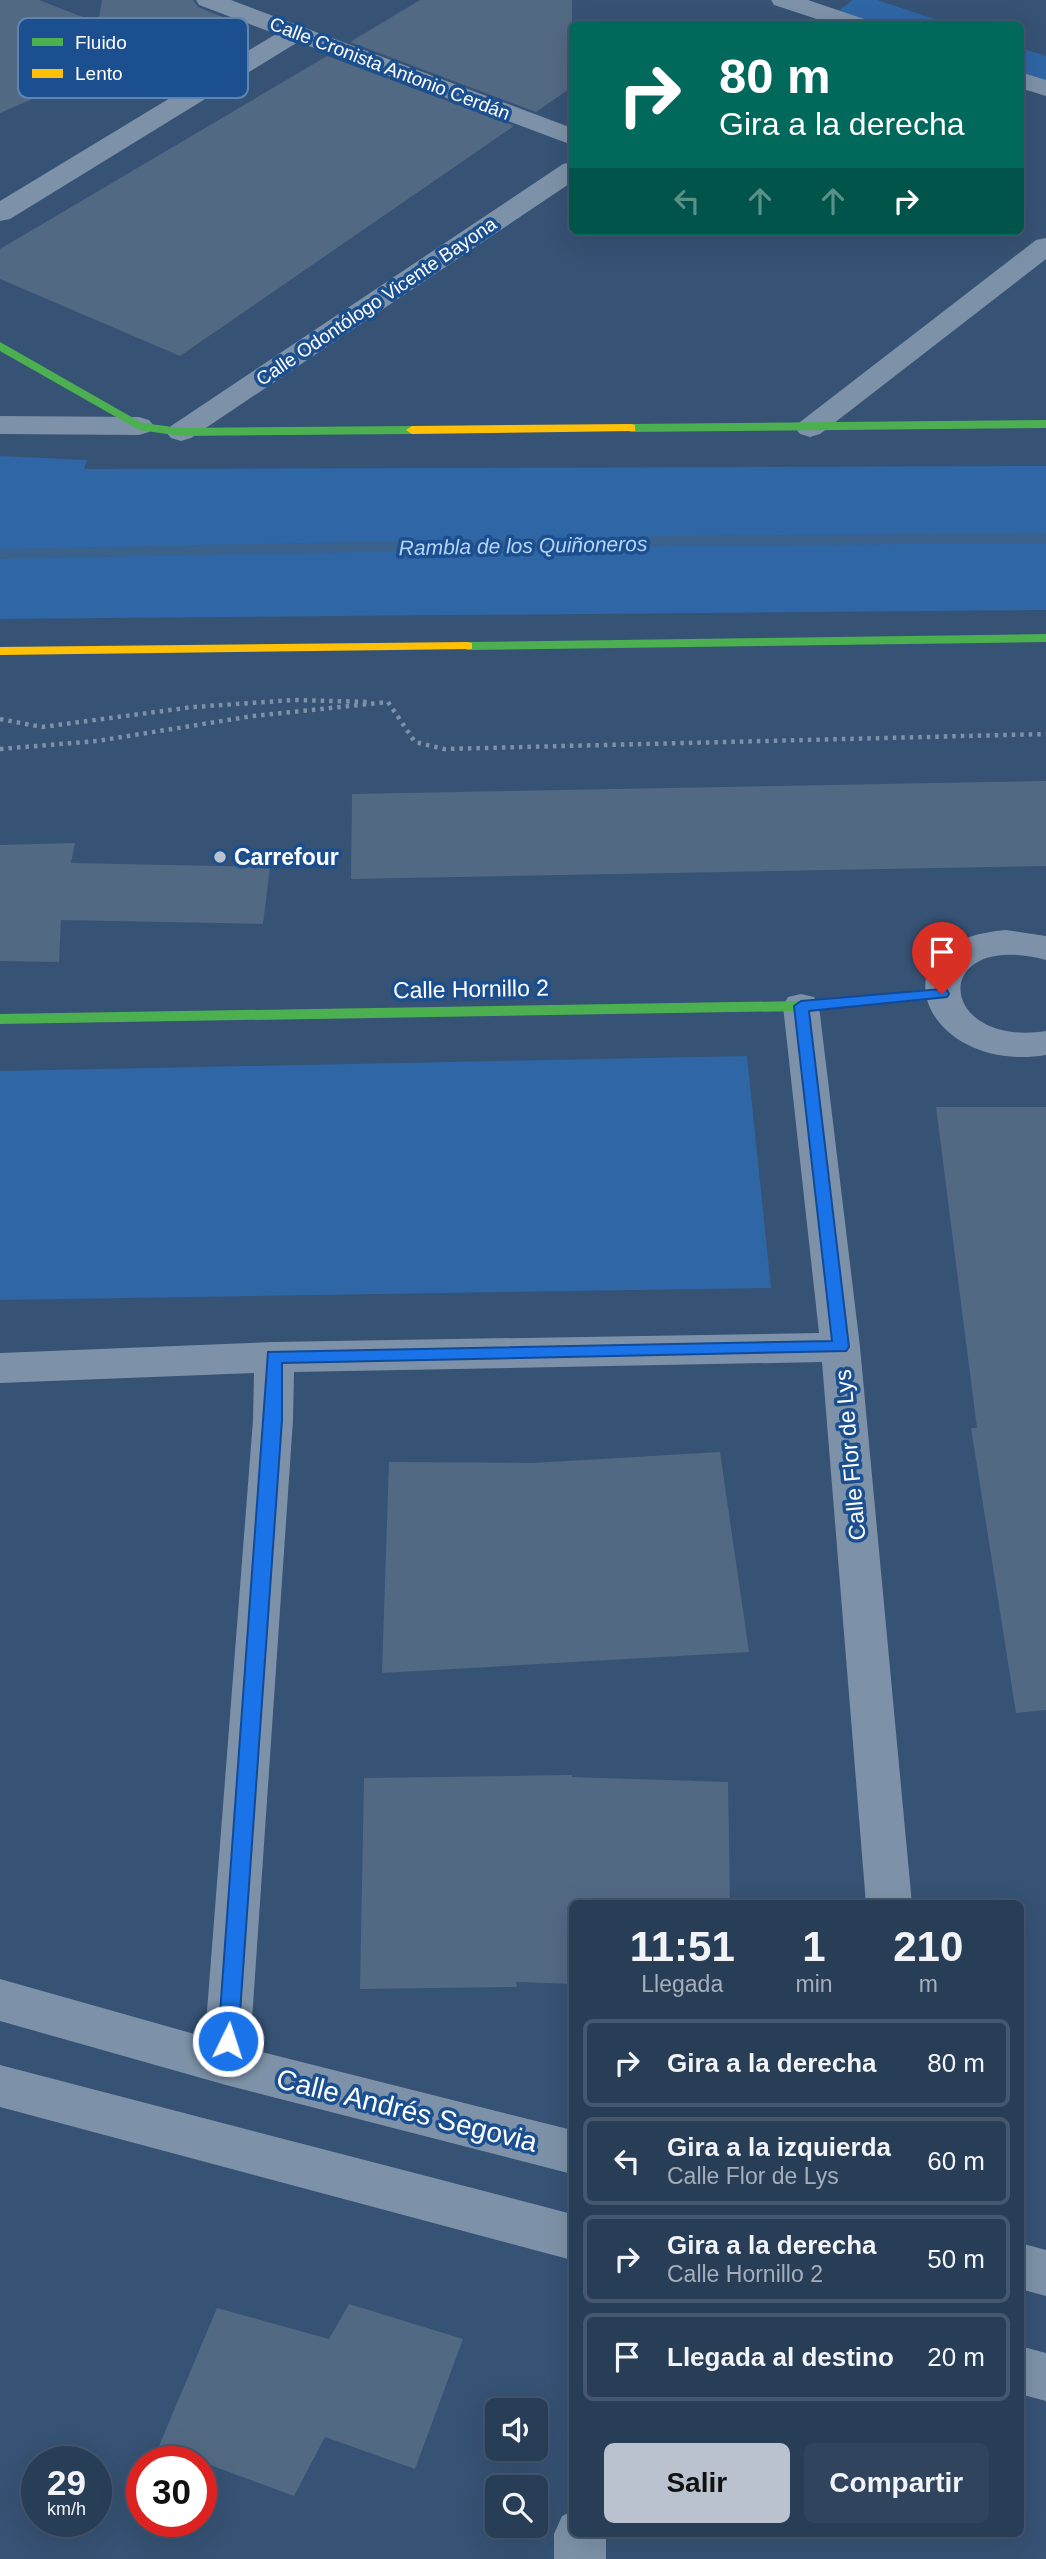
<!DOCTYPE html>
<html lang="es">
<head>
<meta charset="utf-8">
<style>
	body { margin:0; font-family:Arial,sans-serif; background:#30455d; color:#f1f3f6; height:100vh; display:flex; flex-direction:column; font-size:26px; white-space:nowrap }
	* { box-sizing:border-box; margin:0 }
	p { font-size:23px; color:#a5aeba }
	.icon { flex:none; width:38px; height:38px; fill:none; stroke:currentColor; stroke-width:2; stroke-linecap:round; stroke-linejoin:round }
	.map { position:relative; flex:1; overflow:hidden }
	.drawer { position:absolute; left:569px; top:1900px; width:455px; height:637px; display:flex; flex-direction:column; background:#283e57; border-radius:10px; box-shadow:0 7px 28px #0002,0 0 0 2px #44576d }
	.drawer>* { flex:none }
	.guide { position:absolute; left:569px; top:21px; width:455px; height:214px; border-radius:10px; box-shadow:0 7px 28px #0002,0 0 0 2px #44576d; background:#00695c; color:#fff; overflow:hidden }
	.tools { position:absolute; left:485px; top:2398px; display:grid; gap:14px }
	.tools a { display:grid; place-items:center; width:63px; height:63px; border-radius:10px; background:#283e57; box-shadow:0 7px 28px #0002,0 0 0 2px #44576d; font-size:35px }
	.speed { position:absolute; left:21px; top:2446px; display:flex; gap:14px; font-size:35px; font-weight:700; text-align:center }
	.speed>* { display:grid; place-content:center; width:91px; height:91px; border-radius:50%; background:#283e57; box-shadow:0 7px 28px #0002,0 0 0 2px #44576d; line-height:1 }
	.speed small { font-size:18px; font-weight:400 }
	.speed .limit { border:10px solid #d22; background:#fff; color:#111 }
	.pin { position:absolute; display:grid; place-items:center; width:60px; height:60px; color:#fff; margin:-72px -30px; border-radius:50% 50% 50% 0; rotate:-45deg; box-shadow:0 0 7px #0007 }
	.pin .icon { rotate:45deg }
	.me { position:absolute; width:77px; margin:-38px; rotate:4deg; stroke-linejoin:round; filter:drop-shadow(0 0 5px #0008) }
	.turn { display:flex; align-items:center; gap:24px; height:147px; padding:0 35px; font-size:32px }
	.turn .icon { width:91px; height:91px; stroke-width:2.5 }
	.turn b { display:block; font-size:49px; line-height:60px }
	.lanes { display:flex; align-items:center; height:66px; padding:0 35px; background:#0003; justify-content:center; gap:35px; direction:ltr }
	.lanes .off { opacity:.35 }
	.eta { display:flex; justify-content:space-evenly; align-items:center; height:119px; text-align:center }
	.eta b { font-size:42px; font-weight:600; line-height:49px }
	.primary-button { display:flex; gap:14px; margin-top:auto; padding:14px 35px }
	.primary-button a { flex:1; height:80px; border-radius:10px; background:#b9c2ce; color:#111; font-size:28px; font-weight:600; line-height:80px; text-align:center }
	.primary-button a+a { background:#30455d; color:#f1f3f6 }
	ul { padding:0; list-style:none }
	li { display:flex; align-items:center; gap:21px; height:88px; margin:0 14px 10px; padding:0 21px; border:4px solid #44576d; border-radius:10px }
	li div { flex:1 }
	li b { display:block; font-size:26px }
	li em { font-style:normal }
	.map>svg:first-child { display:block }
	.green { fill:#2f66a5 }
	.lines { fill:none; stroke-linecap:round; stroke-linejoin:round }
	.stream { fill:#3b618d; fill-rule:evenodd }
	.building { fill:#526984 }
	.path { stroke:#7d92a8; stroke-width:4.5; stroke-dasharray:3.5 5; stroke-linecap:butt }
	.street { fill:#7d92a8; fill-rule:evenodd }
	.fast { fill:#4caf50; fill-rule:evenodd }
	.slow { fill:#ffc107; fill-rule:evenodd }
	.route { fill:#1a73e8; stroke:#114b97; stroke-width:2 }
	.poi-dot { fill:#b9c2ce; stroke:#1b4f8f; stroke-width:2.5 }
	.labels { text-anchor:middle; stroke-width:7; stroke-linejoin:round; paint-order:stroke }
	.far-street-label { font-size:19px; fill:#fff; stroke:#1b4f8f }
	.far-water-label { font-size:21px; font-style:italic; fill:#b5d3f5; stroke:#1b4f8f }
	.poi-label { font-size:23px; font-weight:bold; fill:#fff; stroke:#1b4f8f; text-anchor:start }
	.street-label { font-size:23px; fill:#fff; stroke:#1b4f8f }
	.near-street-label { font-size:28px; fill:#fff; stroke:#1b4f8f }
	.key { fill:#1b4f8f; stroke:#5f84b1; stroke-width:2 }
	.key-label { font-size:19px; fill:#fff }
</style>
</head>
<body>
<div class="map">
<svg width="1046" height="2559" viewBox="0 0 1046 2559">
	<rect width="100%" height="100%" fill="#365274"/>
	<path class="green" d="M853,0H877L950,24H869L835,13Z
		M1020,48L1046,56V84L1020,76Z
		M0,456L87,460L84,469L1046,466V610L0,619Z
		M747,1056L771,1288L0,1300V1071Z"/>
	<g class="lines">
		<path class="stream" d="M1046,533V543L675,546L0,559V549L675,536Z"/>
	</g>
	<path class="building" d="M0,0H39L98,23L102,0H193L198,7L223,17L0,113Z
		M420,0H572V87L536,112L350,42Z
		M327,56L514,126L180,356L0,279V249Z
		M1046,781V866L351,879L352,794Z
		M75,843L71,863L270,867L263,924L61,920L59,962L0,961V845Z
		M936,1107H1046V1710L1016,1713L971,1428H977Z
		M720,1452L749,1652L382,1673L389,1462L533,1463Z
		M572,1775V1777L728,1782L730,1904H572V1984L516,1982L517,1987L360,1989L364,1778Z
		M349,2304L463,2339L415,2469L325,2437L294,2496L159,2446L217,2308L329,2339Z"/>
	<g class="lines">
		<path class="path" d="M388,702L415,742L444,749L1046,734
			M0,719L42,727L193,707L294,700L370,702
			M0,749L97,741L253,716L388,702"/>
		<path class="street" d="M196,0H231L572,128V145L298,42L10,219L0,221V201L276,34L199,5Z
			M771,0H808L864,19L868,24H832L774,5Z
			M1020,72L1046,80V96L1020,88Z
			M572,162V182L191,438L181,441L171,438L166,432L171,426L563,164Z
			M1046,238V259L820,434L810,437L800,434L795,428L800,422L1036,240Z
			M0,416L139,417L149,420L154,426L149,432L139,435L0,434Z
			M1006,930L1046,936V960C928,929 936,1048 1046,1031V1055C924,1075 868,941 1006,930Z
			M801,994L814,997L819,1006L860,1347L912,1904H866L822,1362L294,1372L293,1420L250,2049L572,2130V2174L226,2085L0,2021V1979L205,2037L253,1420L254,1373L0,1383V1353L274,1342L819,1333L783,1006L788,997Z
			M0,2065L572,2214V2260L0,2107Z
			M1020,2243L1046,2250V2296L1020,2289Z
			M1020,2346L1046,2353V2401L1020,2394Z
			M572,2511V2534H606V2559H554V2534L562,2516Z"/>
		<path class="fast" d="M0,342L142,423L181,428L412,426L418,430L412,434L181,436L139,430L0,351Z
			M1046,420V428L631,432L625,428L631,424Z
			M1046,634V642L467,650L461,646L467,642Z
			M942,989L947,990L949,994L947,998L801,1011L0,1024V1014L801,1001Z"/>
		<path class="slow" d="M631,424L635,425V431L412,434L406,430L412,426Z
			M467,642L472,643V649L0,655V647Z"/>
	</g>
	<path class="route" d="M942,989L947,990L949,994L947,997L809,1011L849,1347L846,1351L282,1363V1420L238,2041L235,2048L228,2050L221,2048L218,2041L268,1352L832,1341L794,1006L801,1001Z"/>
	<circle class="poi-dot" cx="220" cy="857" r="7"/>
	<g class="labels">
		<g class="far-street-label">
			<text transform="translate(390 68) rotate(21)" y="7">Calle Cronista Antonio Cerdán</text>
			<text transform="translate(376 301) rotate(-34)" y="7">Calle Odontólogo Vicente Bayona</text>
		</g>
		<g class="far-water-label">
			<text transform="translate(523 546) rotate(-1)" y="7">Rambla de los Quiñoneros</text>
		</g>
		<g class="poi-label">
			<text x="234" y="865">Carrefour</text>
		</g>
		<g class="street-label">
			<text transform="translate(471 989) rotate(-1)" y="8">Calle Hornillo 2</text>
			<text transform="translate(850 1455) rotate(-95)" y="8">Calle Flor de Lys</text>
		</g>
		<g class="near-street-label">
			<text transform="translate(407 2110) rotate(14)" y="10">Calle Andrés Segovia</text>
		</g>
	</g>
	<rect x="18" y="18" width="230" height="80" rx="10" class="key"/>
	<rect x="32" y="38" width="31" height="8" fill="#4caf50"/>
	<rect x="32" y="69" width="31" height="9" fill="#ffc107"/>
	<g class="key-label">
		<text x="75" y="49">Fluido</text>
		<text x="75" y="80">Lento</text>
	</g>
</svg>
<div class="tools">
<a><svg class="icon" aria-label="sound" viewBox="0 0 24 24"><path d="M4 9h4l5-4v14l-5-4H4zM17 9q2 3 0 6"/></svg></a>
<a><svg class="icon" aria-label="search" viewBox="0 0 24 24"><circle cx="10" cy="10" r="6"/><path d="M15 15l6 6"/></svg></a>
</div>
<div class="speed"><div>29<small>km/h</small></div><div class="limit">30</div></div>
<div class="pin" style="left:942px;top:994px;background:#d93025"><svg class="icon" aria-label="arrive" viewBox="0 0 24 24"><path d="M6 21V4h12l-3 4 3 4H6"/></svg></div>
<svg class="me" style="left:228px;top:2041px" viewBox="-20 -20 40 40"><circle r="17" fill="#1a73e8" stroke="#fff" stroke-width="3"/><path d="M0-11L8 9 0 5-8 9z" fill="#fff"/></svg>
<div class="guide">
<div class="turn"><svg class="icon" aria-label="right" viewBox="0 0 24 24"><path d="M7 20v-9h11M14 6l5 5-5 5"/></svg><div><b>80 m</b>Gira a la derecha</div></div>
<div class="lanes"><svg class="icon off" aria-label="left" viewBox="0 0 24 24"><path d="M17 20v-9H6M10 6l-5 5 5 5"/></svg><svg class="icon off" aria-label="ahead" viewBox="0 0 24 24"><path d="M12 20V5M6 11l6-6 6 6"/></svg><svg class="icon off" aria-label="ahead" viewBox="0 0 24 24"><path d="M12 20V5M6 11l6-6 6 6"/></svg><svg class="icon" aria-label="right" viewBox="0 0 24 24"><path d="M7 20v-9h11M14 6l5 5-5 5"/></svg></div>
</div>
<section class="drawer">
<div class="eta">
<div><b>11:51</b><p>Llegada</p></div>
<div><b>1</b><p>min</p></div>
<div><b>210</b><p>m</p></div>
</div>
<ul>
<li><svg class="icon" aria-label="right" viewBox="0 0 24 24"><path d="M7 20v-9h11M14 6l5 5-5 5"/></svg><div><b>Gira a la derecha</b></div><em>80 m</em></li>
<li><svg class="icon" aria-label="left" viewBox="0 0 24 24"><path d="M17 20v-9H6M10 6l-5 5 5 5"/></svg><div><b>Gira a la izquierda</b><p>Calle Flor de Lys</p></div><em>60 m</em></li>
<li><svg class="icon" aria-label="right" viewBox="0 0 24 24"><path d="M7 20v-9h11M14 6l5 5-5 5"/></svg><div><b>Gira a la derecha</b><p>Calle Hornillo 2</p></div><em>50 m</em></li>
<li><svg class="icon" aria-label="arrive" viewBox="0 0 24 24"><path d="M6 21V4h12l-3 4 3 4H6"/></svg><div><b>Llegada al destino</b></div><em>20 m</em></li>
</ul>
<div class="primary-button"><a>Salir</a><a>Compartir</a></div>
</section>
</div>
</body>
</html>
